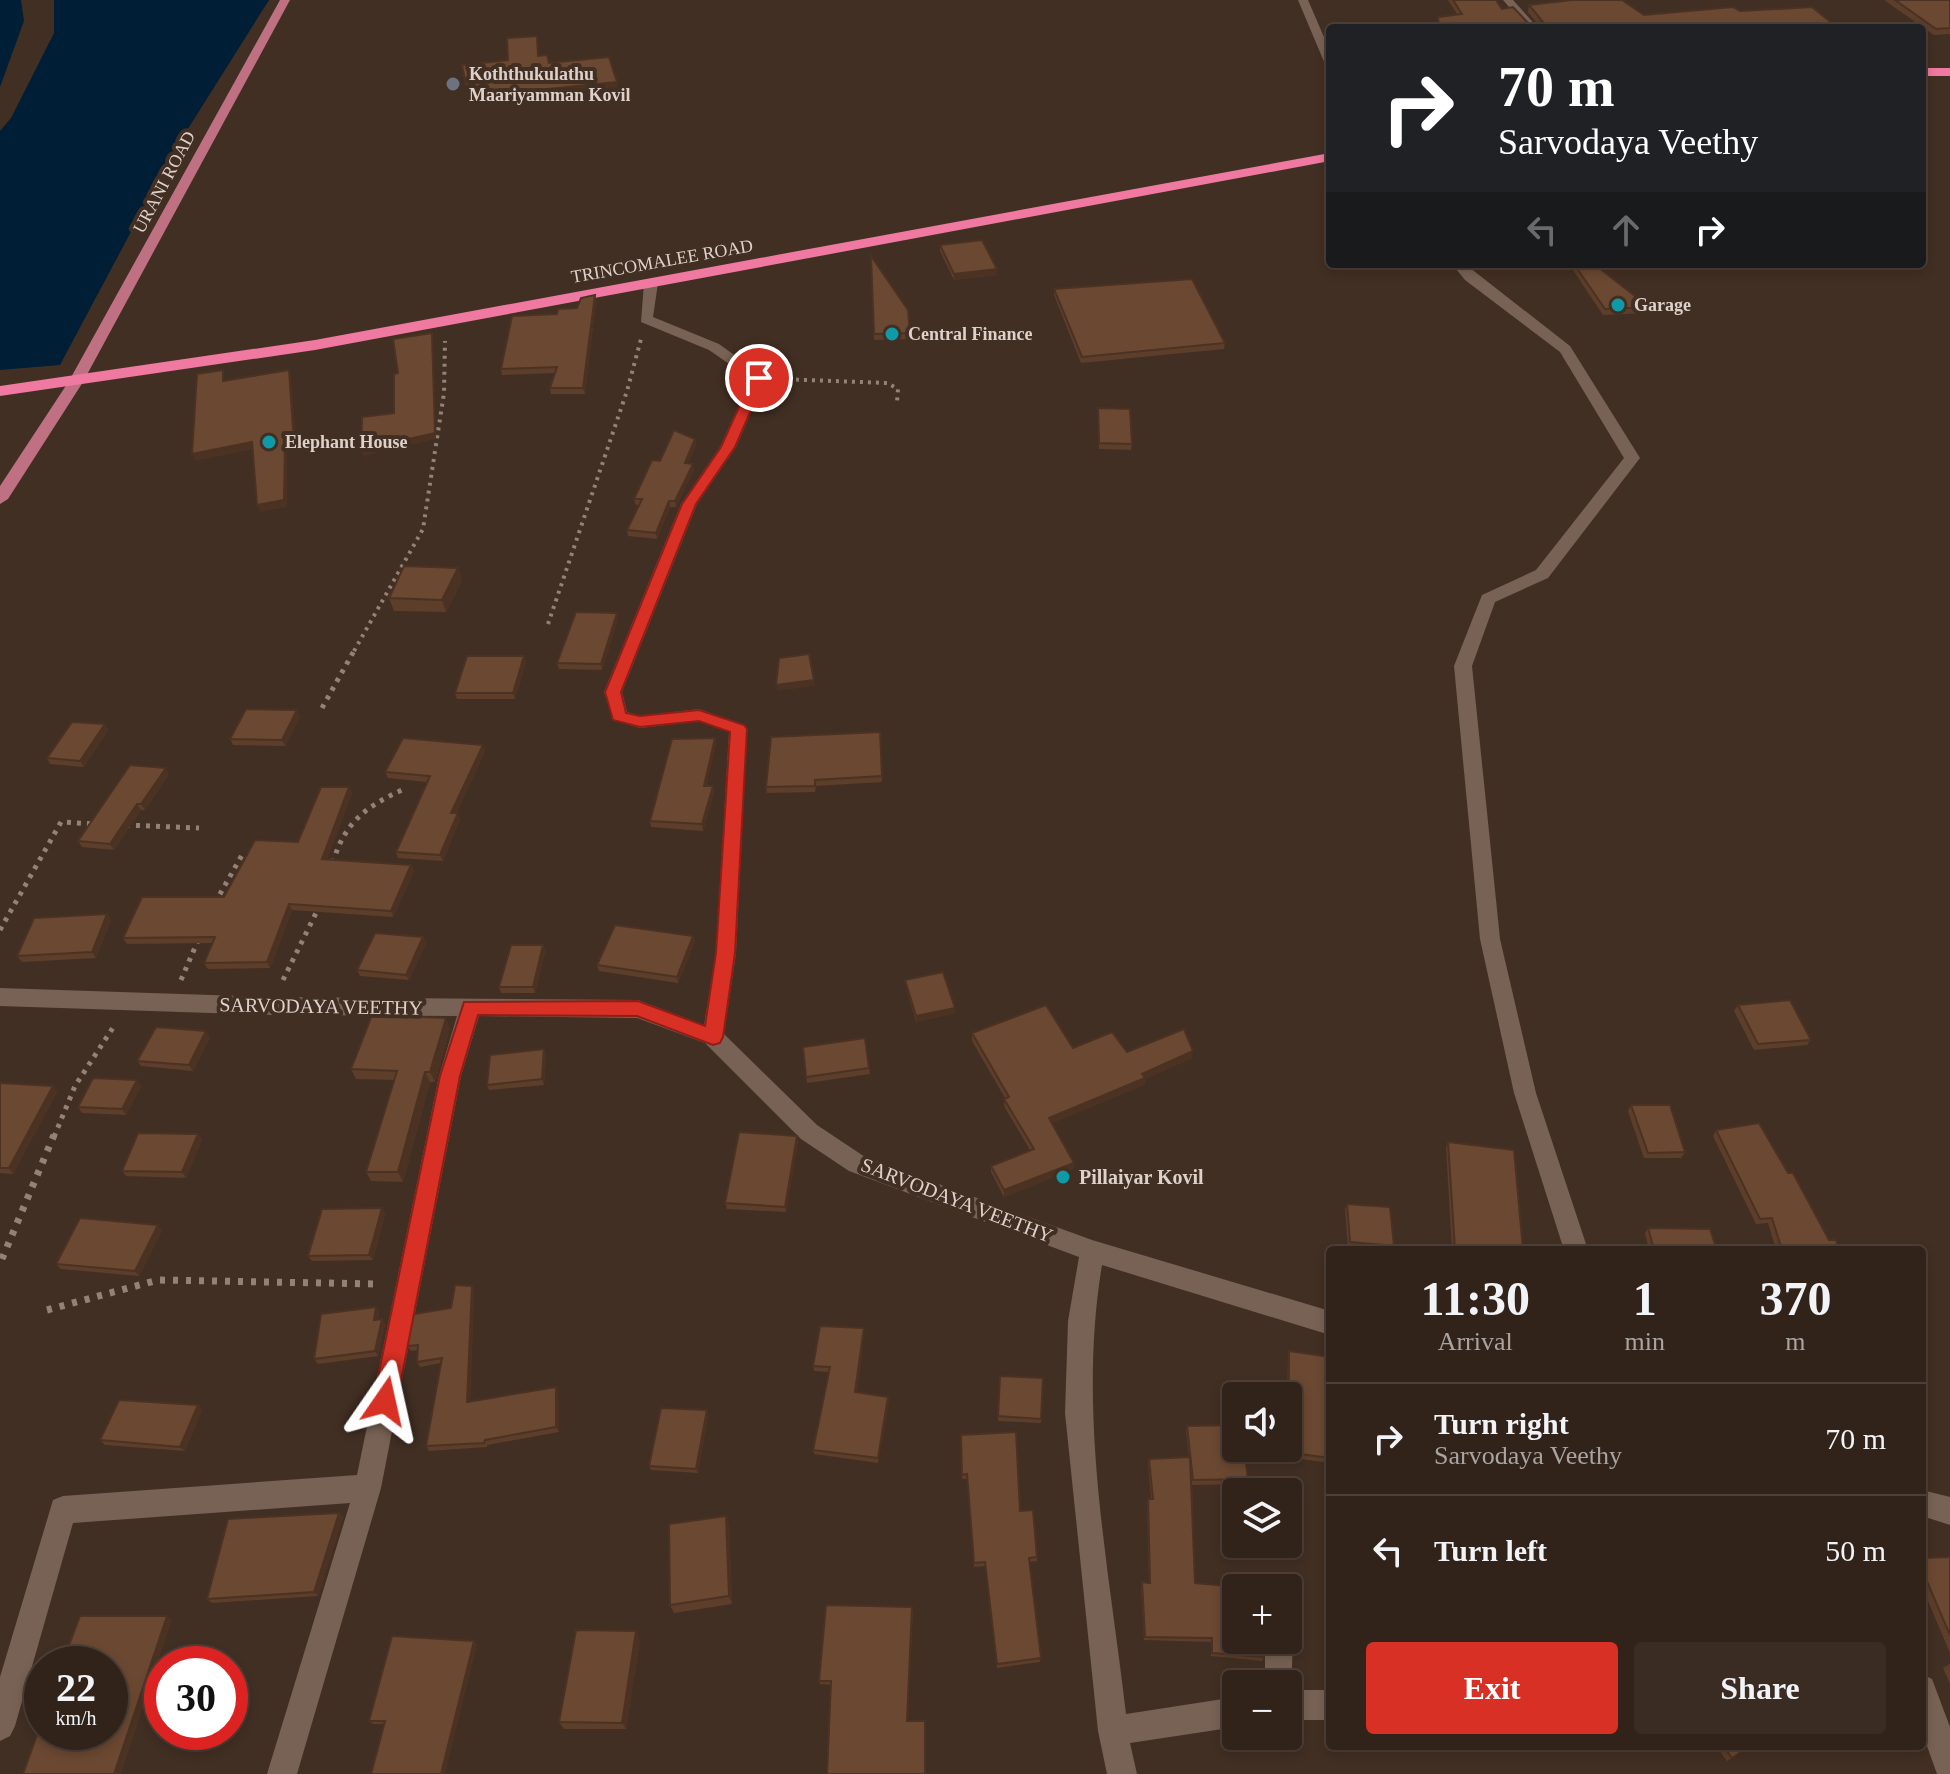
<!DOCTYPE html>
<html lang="en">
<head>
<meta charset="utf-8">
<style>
	body { margin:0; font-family:Georgia,serif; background:#3a2b23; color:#f1f3f6; height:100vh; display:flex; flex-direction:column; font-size:30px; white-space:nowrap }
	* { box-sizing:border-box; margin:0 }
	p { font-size:26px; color:#a8a4a2 }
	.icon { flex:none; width:44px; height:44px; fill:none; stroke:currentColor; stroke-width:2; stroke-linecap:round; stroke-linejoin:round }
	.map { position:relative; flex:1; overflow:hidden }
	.drawer { position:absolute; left:1326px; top:1246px; width:600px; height:504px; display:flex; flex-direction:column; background:#32231a; border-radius:8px; box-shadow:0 4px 12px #0003,0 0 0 2px #4d4039 }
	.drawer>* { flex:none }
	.banner { position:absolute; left:1326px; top:24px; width:600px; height:244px; border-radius:8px; box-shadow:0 4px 12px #0003,0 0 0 2px #4d4039; background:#202124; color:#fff; overflow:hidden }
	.fabs { position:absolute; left:1222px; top:1382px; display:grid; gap:16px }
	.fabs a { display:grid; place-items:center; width:80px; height:80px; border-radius:8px; background:#32231a; box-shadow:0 4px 12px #0003,0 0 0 2px #4d4039; font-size:40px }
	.speed { position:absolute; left:24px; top:1646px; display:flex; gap:16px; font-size:40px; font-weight:700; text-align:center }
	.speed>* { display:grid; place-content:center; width:104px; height:104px; border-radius:50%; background:#32231a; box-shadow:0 4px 12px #0003,0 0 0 2px #4d4039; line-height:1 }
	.speed small { font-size:20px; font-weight:400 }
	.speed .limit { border:12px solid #d22; background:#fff; color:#111 }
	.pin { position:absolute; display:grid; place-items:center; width:68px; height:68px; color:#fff; margin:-34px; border:4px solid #fff; border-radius:50%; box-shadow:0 2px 8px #0007 }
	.me { position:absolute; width:88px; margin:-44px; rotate:11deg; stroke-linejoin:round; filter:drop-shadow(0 0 6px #0008) }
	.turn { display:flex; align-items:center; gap:28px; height:168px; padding:0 40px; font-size:36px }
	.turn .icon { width:104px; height:104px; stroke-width:2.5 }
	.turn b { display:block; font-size:56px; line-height:68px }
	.lanes { display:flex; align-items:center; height:76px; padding:0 40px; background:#0003; justify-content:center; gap:40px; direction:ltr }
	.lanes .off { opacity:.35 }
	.eta { display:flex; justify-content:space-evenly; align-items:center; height:136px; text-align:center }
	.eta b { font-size:48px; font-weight:800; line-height:56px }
	.action { display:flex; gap:16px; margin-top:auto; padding:16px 40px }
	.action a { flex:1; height:92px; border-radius:8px; background:#d93025; color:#fff; font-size:32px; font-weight:800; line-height:92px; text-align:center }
	.action a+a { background:#3a2b23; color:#f1f3f6 }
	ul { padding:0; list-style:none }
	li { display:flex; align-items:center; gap:24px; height:112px; padding:0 40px; border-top:2px solid #4d4039 }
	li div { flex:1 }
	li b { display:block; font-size:30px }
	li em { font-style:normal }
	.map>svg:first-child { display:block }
	.water { fill:#001f36 }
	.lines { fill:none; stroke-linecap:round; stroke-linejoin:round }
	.path-far2 { stroke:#928278; stroke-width:4; stroke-dasharray:3 5; stroke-linecap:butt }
	.path-far1 { stroke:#928278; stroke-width:5; stroke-dasharray:4 6; stroke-linecap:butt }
	.path { stroke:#928278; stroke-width:7; stroke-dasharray:5 8; stroke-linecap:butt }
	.minor { fill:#786255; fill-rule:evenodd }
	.major { fill:#bf7082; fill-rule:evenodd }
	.highway { fill:#ef79a0; fill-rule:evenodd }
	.wall { fill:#5c3e2a }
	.shaded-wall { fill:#4b3222 }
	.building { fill:#6b4831; stroke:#4b3222; stroke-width:2 }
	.route { fill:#d93025; stroke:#8d1f18; stroke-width:2 }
	.worship-dot { fill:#6b7280; stroke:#422f23; stroke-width:3 }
	.culture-dot { fill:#0f9aa8; stroke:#422f23; stroke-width:3 }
	.labels { text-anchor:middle; stroke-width:8; stroke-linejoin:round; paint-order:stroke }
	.far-poi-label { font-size:18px; font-weight:bold; fill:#ded1ca; stroke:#422f23; text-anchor:start }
	.far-street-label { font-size:18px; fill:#ded1ca; stroke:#422f23 }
	.street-label { font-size:20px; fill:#ded1ca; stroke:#422f23 }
	.poi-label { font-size:20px; font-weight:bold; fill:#ded1ca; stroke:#422f23; text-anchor:start }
</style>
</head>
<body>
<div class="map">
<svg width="1950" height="1774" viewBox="0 0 1950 1774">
	<rect width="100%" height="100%" fill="#422f23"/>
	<path class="water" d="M0,0H21L24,21L0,87Z
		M54,0H269L174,151L60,365L0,370V131L11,118L54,33Z"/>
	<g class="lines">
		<path class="path-far2" d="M780,379L887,383L898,389L897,402
			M548,624L627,391L641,339
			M354,651L423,529L444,393L445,341"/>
		<path class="path-far1" d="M322,708L355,649
			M126,825L199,828
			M333,863C344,822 367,806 404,789
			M215,903L242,855
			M0,930L61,822L96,824
			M181,980L199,938
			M283,980L319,907
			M54,1137L75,1086L114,1026"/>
		<path class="path" d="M2,1259L54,1135
			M47,1310L158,1280L379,1284"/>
		<path class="minor" d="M1298,0H1308L1330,51V67L1325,64Z
			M1503,0H1513L1538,28H1527Z
			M1452,264H1465L1570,346L1640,458L1548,578L1495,602L1472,666L1500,939L1536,1093L1588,1250H1564L1514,1093L1480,939L1454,666L1482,595L1536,570L1624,458L1560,352L1465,280Z
			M651,279L658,283L653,317L719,344L766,378L736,447L697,504L622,692L627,712L640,716L699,709L744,725L747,729L736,953L724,1034L817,1125L865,1157L1092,1240L1330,1311V1335L1102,1265C1077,1414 1109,1566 1126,1714L1236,1697V1727L1130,1743L1137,1774H1107L1098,1731L1065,1413L1068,1321L1079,1257L849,1171L801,1139L705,1043L637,1018L479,1016L461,1076L381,1488L297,1774H267L350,1503L73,1523L15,1726L10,1736L0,1741V1677L53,1500L63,1496L357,1475L439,1076L457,1016L271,1015L0,1006V988L271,997L638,1000L704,1025L716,953L729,732L698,721L640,728L613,720L604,692L681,504L720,447L751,379L709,350L641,322L644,283Z
			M1922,1490L1950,1497V1525L1922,1516Z
			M1289,1630L1293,1640L1291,1690H1330V1720H1288V1684H1265V1640H1288Z
			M1922,1674L1932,1679L1950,1727V1774H1937L1922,1732Z"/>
		<path class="major" d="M280,0H290L83,382L8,499L0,504V486L69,381Z"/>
		<path class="highway" d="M1922,68H1950V76H1922Z
			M1330,153V161L315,350L0,396V386L315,340Z"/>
	</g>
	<path class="wall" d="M1448,0H1496L1502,9L1529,24L1537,23L1528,12L1529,5L1644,15L1740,11L1838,28H1437L1438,17L1457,14Z
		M1884,0H1950V34L1934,35Z
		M940,245L997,269V275L954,280L940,251Z
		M871,256L908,310L910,339L874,340Z
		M1569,264H1594L1649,307L1647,313L1603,315Z
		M1054,289L1225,343L1224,349L1081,363L1054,295Z
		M595,295L596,301L585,394H551L550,388L555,373L502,375L501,369L557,314L577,308Z
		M1098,414L1132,444L1131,450L1099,449Z
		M695,439L696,445L688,463L694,470L676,507H670L657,539L628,536L627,530L639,505H636L634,499L660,461Z
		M458,568L462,580L446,612L394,611L389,598Z
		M618,619L602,670L559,669L557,663Z
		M524,656L526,662L515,699H457L455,693Z
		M300,716L285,746L233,745L230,739Z
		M105,724L108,730L84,767L50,764L47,758Z
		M880,732L882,782L816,786L815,792L767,793L766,787Z
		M715,738L716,744L706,786H713L714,792L703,831L651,827L650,821Z
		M485,751L456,813L460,819L443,861L398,858L396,852L427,782L388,778L385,772Z
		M169,774L145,810H141L114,850L82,847L78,841Z
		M349,787L352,793L327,859L411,865L414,871L393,917L292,910L270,968L208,969L204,963L212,943L127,944L123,938L224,897L298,842Z
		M107,914L111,920L96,958L22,962L17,956Z
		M693,936L695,942L678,983L599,971L597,965Z
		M423,937L426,943L409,980L360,976L357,970Z
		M543,945L545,951L535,993H501L499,987Z
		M905,980L955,1008V1013L916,1022L906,986Z
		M1738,1005L1811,1040L1807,1045L1754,1050L1734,1011Z
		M450,1028L435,1082H430L403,1182L371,1181L366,1172L394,1080L356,1079L351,1069Z
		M972,1033L1073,1048L1192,1058L1145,1079L1144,1085L1052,1123L1074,1163L1073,1169L1004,1197L991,1172V1166L1030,1150L1004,1106L1005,1098L972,1041Z
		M210,1037L193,1071L141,1066L137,1061Z
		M865,1038L870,1074L807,1083L803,1047Z
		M544,1049L546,1055L544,1085L489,1090L487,1085Z
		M137,1080L141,1086L126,1115L82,1113L78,1107Z
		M0,1083L53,1086L57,1092L13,1174L0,1173Z
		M1631,1105L1685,1152L1681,1158H1644L1628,1111Z
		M1716,1130L1788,1173L1829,1240L1839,1250H1776L1768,1223L1756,1224L1713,1136Z
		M198,1134L202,1140L186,1178L126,1176L122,1171Z
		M798,1141L786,1212L727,1209L725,1203Z
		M1448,1142L1523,1250H1452L1446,1147Z
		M1347,1204L1394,1246L1392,1250L1348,1248L1345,1209Z
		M382,1208L385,1214L373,1260L312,1261L308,1256Z
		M1648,1228L1717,1250H1649L1645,1233Z
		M162,1230L139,1276L61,1269L56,1264Z
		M472,1286L474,1292L470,1401L556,1387L558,1392L559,1432L487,1445V1447L429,1451L426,1446L441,1363L420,1367L417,1362V1350L411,1351L407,1346L451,1308Z
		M376,1307L379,1312L378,1319L385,1324L378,1356L318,1364L314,1359Z
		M864,1328V1333L857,1392L888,1397L889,1401L878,1463L814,1454L813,1450L829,1372L814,1371L813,1366Z
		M1289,1351L1330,1357V1463L1244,1451L1248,1479L1246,1484L1192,1485L1195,1583L1264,1657L1262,1661L1211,1656V1642L1144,1640L1141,1586L1142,1582L1149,1583L1147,1503L1148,1499H1151L1148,1463L1149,1459L1189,1457L1186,1431L1187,1426L1236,1448H1288V1396H1287L1288,1356Z
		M1000,1376L1043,1378L1041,1423L998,1421Z
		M202,1410L185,1451L105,1445L100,1440Z
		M708,1415L698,1473L651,1470L649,1466Z
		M961,1435L1020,1511L1037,1557V1561L1029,1562L1040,1662L997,1668L985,1566L974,1567L967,1479H962Z
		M339,1513L343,1517L318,1596L212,1603L207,1599Z
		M726,1516L729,1525L732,1604L674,1613L670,1605Z
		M1950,1557V1653L1922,1587V1558Z
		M913,1611L907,1721L831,1685L820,1684L819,1681Z
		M640,1639L626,1729H564L559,1722Z
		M477,1645L385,1724H373L369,1721Z
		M1950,1664V1684L1943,1668Z
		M1716,1746H1750L1727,1761Z
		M1849,1746H1866L1851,1749Z"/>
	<path class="shaded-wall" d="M617,82L618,87L469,102L468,97Z
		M997,269V275L954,280V274Z
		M595,295L596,301L585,394L583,388Z
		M432,333L433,339L436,439L363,456L361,450L435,433Z
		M289,370L291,377L297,449L287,451V507L260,512L257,505L285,444Z
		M695,439L696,445L686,469L685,463Z
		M252,442L255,449L195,461L192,454Z
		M693,464L694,470L676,507L675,501Z
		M669,501L670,507L657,539L656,533Z
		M458,568L462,580L446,612L442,600Z
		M617,613L618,619L602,670L601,664Z
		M524,656L526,662L515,699L513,693Z
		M814,680L815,686L777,691L776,685Z
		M297,710L300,716L285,746L282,740Z
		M105,724L108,730L84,767L80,761Z
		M715,738L716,744L705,792L704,786Z
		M483,745L485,751L453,819L451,813Z
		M166,768L169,774L145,810L141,804Z
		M713,786L714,792L703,831L702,824Z
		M349,787L352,793L325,865L322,859Z
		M137,804L141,810L114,850L110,844Z
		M458,813L460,819L443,861L440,855Z
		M411,865L414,871L393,917L391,911Z
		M289,904L292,910L270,968L267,962Z
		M107,914L111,920L96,958L92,952Z
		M693,936L695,942L678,983L677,977Z
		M423,937L426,943L409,980L406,975Z
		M543,945L545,951L535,993L533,987Z
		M955,1008V1013L916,1022V1016Z
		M446,1018L450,1028L435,1082L430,1072Z
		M206,1031L210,1037L193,1071L189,1065Z
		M544,1049L546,1055L544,1085L542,1079Z
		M1193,1051L1192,1058L1145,1079L1144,1085L1048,1125L1049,1118Z
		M425,1072L430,1082L403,1182L398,1172Z
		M137,1080L141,1086L126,1115L122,1109Z
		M53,1086L57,1092L13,1174L9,1168Z
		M198,1134L202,1140L186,1178L182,1172Z
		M797,1136L798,1141L786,1212L785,1207Z
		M1074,1163L1073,1169L1004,1197V1190Z
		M382,1208L385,1214L373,1260L369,1255Z
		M158,1225L162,1230L139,1276L135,1271Z
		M472,1286L474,1292L470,1406L467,1402Z
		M376,1307L379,1312L377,1325L374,1320Z
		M382,1319L385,1324L378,1356L375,1351Z
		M864,1328V1333L856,1397L855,1392Z
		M556,1387L558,1392L559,1432L556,1427Z
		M888,1397L889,1401L878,1463V1458Z
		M198,1405L202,1410L185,1451L180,1447Z
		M707,1410L708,1415L698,1473L696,1469Z
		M339,1513L343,1517L318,1596L314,1592Z
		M726,1516L729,1525L732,1604L729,1596Z
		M167,1616L172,1620L121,1774H114Z
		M636,1631L640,1639L626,1729L622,1723Z
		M474,1641L477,1645L445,1774H441Z"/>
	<path class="building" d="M1453,0H1496L1502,9L1513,7L1529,24L1543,22L1529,5L1572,0H1622L1644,15L1733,7L1740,11L1812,7L1838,28H1439L1438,17L1462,14Z
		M1895,0H1950V28L1936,29Z
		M537,36L538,56L547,55L549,63L609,57L617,82L468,97L462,65L508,60L507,38Z
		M982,240L997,269L954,274L940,245Z
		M871,256L908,310L910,333L874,334Z
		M1574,264H1594L1649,307L1605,309Z
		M1192,279L1225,343L1082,357L1054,289Z
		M595,295L583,388H550L557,367L501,369L512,316L557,314L558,309L577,308L581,298Z
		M432,333L435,433L361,450L362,417L394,413V374L398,373L393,339Z
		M223,370V381L289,370L294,442L285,444L284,500L257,505L252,442L192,454L197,374Z
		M1098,408L1130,409L1132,444L1099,443Z
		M674,430L695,439L685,463L693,464L675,501H669L656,533L627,530L642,499H634L652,460L660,461Z
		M404,566L458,568L442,600L389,598Z
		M576,612L617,613L601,664L557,663Z
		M809,654L814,680L776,685L779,658Z
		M467,656H524L513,693H455Z
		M246,709L297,710L282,740L230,739Z
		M72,722L105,724L80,761L47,758Z
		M880,732L882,776L815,780V786L766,787L771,737Z
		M403,738L483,745L451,813H458L440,855L396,852L430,776L385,772Z
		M715,738L704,786H713L702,824L650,821L672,739Z
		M130,765L166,768L141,804H137L110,844L78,841Z
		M321,787H349L322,859L411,865L391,911L289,904L267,962L204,963L215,937L123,938L142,897H224L255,840L298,842Z
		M107,914L92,952L17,956L34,918Z
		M615,925L693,936L677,977L597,965Z
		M375,933L423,937L406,975L357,970Z
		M511,945H543L533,987H499Z
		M943,972L955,1008L916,1016L905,980Z
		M1790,1000L1811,1040L1758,1044L1738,1005Z
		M1046,1005L1073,1048L1112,1032L1127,1052L1184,1029L1193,1051L1142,1074L1145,1078L1049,1118L1074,1163L1004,1190L991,1166L1034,1149L1004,1099L1009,1097L972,1033Z
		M372,1015L446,1018L430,1072H425L398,1172H366L397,1071L351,1069Z
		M156,1027L206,1031L189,1065L137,1061Z
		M865,1038L869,1068L806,1077L803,1047Z
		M544,1049L542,1079L487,1085L490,1055Z
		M93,1078L137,1080L122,1109L78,1107Z
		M0,1083L53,1086L9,1168H0Z
		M1631,1105H1670L1685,1152L1648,1153Z
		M1759,1123L1788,1173H1793L1829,1240H1836L1839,1250H1782L1772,1218L1760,1219L1716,1130Z
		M739,1132L797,1136L785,1207L725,1203Z
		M138,1133L198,1134L182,1172L122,1171Z
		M1448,1142L1514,1150L1523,1250H1455Z
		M1347,1204L1390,1207L1394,1246L1350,1242Z
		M382,1208L369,1255L308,1256L322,1209Z
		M80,1218L158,1225L135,1271L56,1264Z
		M1648,1228L1710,1229L1717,1250H1654Z
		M455,1285L472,1286L467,1402L556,1387V1427L485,1440L484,1443L426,1446L442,1358L417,1362L418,1345L407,1346L414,1314L451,1308Z
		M376,1307L374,1320L382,1319L375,1351L314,1359L321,1314Z
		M820,1326L864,1328L855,1392L888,1397L878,1458L813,1450L830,1367L813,1366Z
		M1289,1351L1330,1357V1458L1254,1448H1288Z
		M1000,1376L1043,1378L1041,1419L998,1416Z
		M119,1400L198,1405L180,1447L100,1440Z
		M661,1408L707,1410L696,1469L649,1466Z
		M1236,1425V1448H1244L1248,1479L1193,1480L1187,1426Z
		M1016,1432L1020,1511L1033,1510L1037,1557L1029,1558L1041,1658L997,1664L985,1562L974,1563L967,1474L962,1475L961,1435Z
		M1190,1457L1195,1583L1252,1588H1236V1640H1264V1657L1212,1653V1638L1145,1637L1142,1582L1150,1583L1148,1499H1153L1149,1459Z
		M339,1513L314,1592L207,1599L228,1519Z
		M726,1516L729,1596L670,1605L669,1524Z
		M1950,1557V1635L1922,1570V1558Z
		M826,1605L912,1607L907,1721H925V1774H827L831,1681H819Z
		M80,1616H167L114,1774H23L42,1721V1732H110V1664H62Z
		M576,1630L636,1631L622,1723L559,1722Z
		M392,1636L474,1641L441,1774H371L385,1721H369Z
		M1723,1746H1750L1732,1758Z"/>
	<path class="route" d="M759,374L765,378L735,447L696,504L621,692L626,713L640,716L699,710L744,725L747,729L735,953L723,1037L720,1043L713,1045L637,1016L478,1015L460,1076L397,1401L393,1409L385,1412L377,1409L373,1401L440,1076L464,1002L638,1001L705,1026L716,953L730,732L699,721L640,727L613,720L605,692L682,504L721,447L752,378Z"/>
	<circle class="worship-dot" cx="453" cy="84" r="8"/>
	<g class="culture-dot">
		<circle cx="1618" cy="305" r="8"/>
		<circle cx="892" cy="334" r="8"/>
		<circle cx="269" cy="442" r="8"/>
		<circle cx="1063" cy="1177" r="8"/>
	</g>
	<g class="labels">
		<g class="far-poi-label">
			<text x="469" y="80">Koththukulathu<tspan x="469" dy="21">Maariyamman Kovil</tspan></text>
			<text x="1634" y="311">Garage</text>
			<text x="908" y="340">Central Finance</text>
			<text x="285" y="448">Elephant House</text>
		</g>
		<g class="far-street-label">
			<text transform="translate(164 182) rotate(-62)" y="6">URANI ROAD</text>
			<text transform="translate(662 261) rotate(-10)" y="6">TRINCOMALEE ROAD</text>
		</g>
		<g class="street-label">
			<text transform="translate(321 1006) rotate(1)" y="7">SARVODAYA VEETHY</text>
			<text transform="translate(957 1200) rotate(21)" y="7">SARVODAYA VEETHY</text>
		</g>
		<g class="poi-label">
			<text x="1079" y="1184">Pillaiyar Kovil</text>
		</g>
	</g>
</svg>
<div class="fabs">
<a><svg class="icon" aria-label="sound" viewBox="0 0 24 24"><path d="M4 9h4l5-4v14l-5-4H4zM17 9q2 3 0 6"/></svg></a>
<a><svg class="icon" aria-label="layers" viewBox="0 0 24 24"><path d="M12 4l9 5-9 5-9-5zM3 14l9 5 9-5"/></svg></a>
<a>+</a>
<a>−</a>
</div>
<div class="speed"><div>22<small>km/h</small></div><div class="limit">30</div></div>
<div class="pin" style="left:759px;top:378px;background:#d93025"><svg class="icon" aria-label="arrive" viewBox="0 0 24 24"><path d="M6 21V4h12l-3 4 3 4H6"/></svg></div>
<svg class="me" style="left:385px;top:1401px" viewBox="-20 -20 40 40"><path d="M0-17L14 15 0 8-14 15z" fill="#d93025" stroke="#fff" stroke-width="4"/></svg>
<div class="banner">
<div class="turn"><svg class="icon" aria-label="right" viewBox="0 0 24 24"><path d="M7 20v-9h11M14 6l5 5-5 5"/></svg><div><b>70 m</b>Sarvodaya Veethy</div></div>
<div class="lanes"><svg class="icon off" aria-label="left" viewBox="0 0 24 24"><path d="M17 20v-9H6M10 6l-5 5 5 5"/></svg><svg class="icon off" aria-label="ahead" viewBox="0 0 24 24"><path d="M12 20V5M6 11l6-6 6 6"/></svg><svg class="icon" aria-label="right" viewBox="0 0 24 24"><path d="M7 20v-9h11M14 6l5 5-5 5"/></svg></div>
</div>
<section class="drawer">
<div class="eta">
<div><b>11:30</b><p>Arrival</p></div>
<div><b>1</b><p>min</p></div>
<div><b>370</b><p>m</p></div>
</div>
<ul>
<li><svg class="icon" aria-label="right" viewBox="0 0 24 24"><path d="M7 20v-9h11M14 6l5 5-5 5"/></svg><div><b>Turn right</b><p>Sarvodaya Veethy</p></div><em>70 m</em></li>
<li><svg class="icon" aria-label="left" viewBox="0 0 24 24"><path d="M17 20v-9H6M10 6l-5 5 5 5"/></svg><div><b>Turn left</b></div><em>50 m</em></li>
</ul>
<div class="action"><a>Exit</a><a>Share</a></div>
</section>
</div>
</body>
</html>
